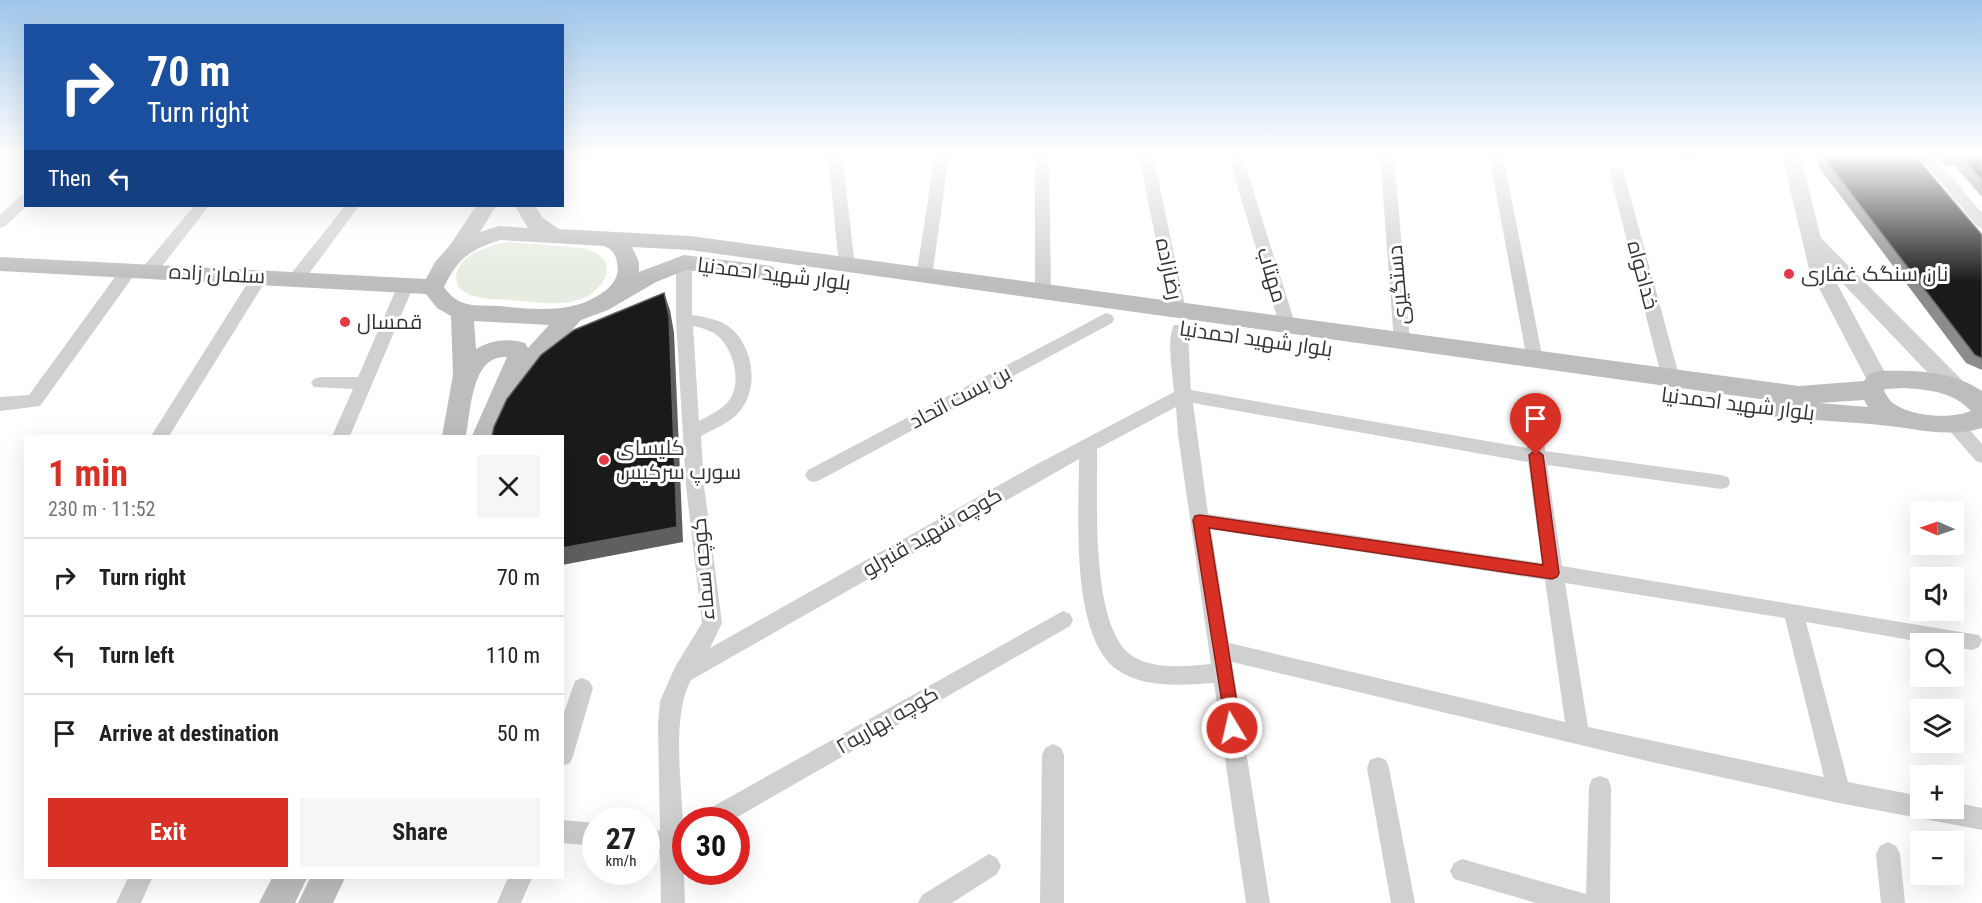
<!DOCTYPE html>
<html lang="en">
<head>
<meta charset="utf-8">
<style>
	body { margin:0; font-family:"Roboto Condensed",Cairo,sans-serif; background:#f6f6f6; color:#202124; height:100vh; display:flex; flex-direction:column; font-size:22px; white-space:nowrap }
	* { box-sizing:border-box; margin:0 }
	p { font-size:20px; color:#757577 }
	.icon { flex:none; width:33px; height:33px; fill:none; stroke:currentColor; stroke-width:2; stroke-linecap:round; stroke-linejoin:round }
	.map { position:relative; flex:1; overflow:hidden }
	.panel { position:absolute; left:24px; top:435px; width:540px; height:444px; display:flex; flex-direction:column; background:#fff; border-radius:0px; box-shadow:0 6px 24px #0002 }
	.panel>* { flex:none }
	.hud { position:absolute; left:24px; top:24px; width:540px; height:183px; border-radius:0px; box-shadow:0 6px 24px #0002; background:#1a4fa0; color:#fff; overflow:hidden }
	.needle { width:39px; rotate:272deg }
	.controls { position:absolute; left:1910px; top:501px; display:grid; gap:12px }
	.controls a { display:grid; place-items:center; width:54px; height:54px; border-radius:0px; background:#fff; box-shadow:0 6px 24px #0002; font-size:30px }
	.speed { position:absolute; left:582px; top:807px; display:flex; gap:12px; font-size:30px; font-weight:700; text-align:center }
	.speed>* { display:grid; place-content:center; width:78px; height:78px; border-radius:50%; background:#fff; box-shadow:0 6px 24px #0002; line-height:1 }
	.speed small { font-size:15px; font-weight:400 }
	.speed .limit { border:9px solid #d22; background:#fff; color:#111 }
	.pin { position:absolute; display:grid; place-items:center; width:51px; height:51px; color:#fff; margin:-62px -26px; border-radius:50% 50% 50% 0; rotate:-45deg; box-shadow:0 0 6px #0007 }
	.pin .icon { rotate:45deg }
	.me { position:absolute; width:66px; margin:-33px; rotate:351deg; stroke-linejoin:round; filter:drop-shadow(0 0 4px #0008) }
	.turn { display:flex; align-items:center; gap:21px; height:126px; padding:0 24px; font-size:27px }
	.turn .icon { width:78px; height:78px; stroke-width:2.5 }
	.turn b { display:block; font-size:42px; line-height:51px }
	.then { display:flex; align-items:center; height:57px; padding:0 24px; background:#0003; gap:12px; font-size:22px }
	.round { display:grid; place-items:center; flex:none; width:63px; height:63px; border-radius:0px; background:#f6f6f6 }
	.head { display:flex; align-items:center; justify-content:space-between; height:102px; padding:0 24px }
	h1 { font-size:36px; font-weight:700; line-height:45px; color:#d93025 }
	.cta { display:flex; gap:12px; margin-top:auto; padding:12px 24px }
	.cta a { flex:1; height:69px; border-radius:0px; background:#d93025; color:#fff; font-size:24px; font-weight:700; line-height:69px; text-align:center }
	.cta a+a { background:#f6f6f6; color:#202124 }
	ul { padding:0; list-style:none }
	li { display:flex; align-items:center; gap:18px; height:78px; padding:0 24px; border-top:2px solid #e0e0e0 }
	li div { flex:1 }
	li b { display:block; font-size:22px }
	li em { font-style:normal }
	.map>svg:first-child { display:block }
	.green { fill:#e6ecdf }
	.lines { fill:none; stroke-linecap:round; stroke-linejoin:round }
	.minor { fill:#d0d0d0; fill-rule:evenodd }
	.tertiary { fill:#d0d0d0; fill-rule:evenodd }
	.secondary { fill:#bdbdbd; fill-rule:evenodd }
	.wall { fill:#8c8c8c }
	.shaded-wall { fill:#5f5f5f }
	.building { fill:#1a1a1a; stroke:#5f5f5f; stroke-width:1.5 }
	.route { fill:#d93025; stroke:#8d1f18; stroke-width:1.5 }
	.poi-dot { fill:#e63946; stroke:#fff; stroke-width:2 }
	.labels { text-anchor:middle; stroke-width:6; stroke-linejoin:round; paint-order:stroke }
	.street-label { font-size:21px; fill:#333; stroke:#fff }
	.poi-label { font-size:21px; fill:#333; stroke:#fff; text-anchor:start }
</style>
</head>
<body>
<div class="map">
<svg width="1982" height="903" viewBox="0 0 1982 903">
	<rect width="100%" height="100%" fill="#fff"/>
	<path class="green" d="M507,242L582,248L597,253L606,262L607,273C592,313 543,303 510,300C493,299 474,300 460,289C443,261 487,245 507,242Z"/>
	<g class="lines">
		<path class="minor" d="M828,155H842L855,266L847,271L839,266Z
			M935,155H949L932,277L930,281H918L916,277Z
			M1035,155H1049L1051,293L1049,297H1037L1035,293Z
			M1139,155H1153L1186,311L1184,315H1172L1170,311Z
			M1228,155H1242L1296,327L1294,331H1282L1280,327Z
			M1380,155H1394L1410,342L1408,346H1396L1394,342Z
			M1489,155H1503L1543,360L1541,364H1529L1527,360Z
			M1681,155H1695L1696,159L1689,163L1684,162Z
			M1918,155H1933L1982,213V228L1977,226Z
			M1616,166L1623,170L1680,379L1677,383L1671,385L1665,383L1662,379L1609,170Z
			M26,194L27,206L5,226L0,228V215L21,195Z
			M194,206H209L155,275H143L141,271L143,267Z
			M345,206H359L302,283H290L288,279L290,275Z
			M684,257L692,262V315C704,317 718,319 728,326C753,344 760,387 740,411C730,423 714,429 701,436L704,486L722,623L710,648L1026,470L1174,392C1173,375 1166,340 1174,325H1186C1189,331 1190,378 1191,390L1527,448L1524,402L1527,397L1533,396L1539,397L1542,402L1545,451L1721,475L1728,477L1730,482L1728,487L1721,489L1547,465L1562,566L1979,635L1982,640L1979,647L1972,650L1953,647V644H1933L1806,622L1848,782L1920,796V808H1953V802L1982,808V830L1839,803L1656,763L1232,662L1270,903H1246L1214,683C1183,685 1143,689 1116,669C1070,633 1079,513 1079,459L691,680C671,716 682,784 683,825L686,824V848L683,850L685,903H661L660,854L646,853V829L660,831L658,726L660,701L675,667L702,623L686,486L676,319V262ZM693,326C702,328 711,330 719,337C733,350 742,381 730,399C724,409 710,415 699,421ZM1193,403L1528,462L1542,563L1208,514ZM1176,407L1178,435L1211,664C1187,666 1156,670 1134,657C1089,630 1098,497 1097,449ZM1211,529L1545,580L1565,722L1229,643ZM1565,583L1785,618L1824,777L1588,727Z
			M129,265L137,270L135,274L40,406L0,411V397L29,395L123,266Z
			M260,272L266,273L268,277L169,436H151L254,273Z
			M406,280L412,281L414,285L350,436H332L353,389L314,387L311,383L314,379L320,377H358L398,285L400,281Z
			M1106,313L1112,315L1114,319L1112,323L820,480L814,482L808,480L805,475L808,470Z
			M1954,417L1960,419L1982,444V463L1976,461L1948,429L1945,424L1948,419Z
			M1063,611L1070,614L1073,620L1070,626L732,820H700L703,812Z
			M582,678L589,681L593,688L573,756L570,763L562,766V718L575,681Z
			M1053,744L1061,748L1064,755V903H1040L1042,755L1045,748Z
			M1378,757L1386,760L1389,768L1415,903H1391L1367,768L1370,760Z
			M1600,776L1608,779L1611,787L1610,903H1536L1454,879L1450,871L1454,863L1462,859L1586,894L1589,787L1592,779Z
			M562,820L596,823V846L562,843Z
			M1888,842L1896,846L1900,854L1905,903H1881L1876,854L1880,846Z
			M989,854L997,858L1001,866L997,874L952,903H918L922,895Z
			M128,878H152L141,903H116Z
			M508,878H532L521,903H497Z"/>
		<path class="tertiary" d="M1782,155H1800L1821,238L1964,382L1967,388L1964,394L1956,396L1948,394L1829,269L1889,380L1886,386L1878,388L1870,386L1809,269Z"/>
		<path class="secondary" d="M476,206H496L480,232L499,226L528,228L515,206H535L543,218L559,229L690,236L1799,386L1864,381L1869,374L1878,371C1914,370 1951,370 1982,391V428C1955,436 1932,432 1905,428C1861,422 1815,421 1771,417L1762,415L1759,408L1762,401L1767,400L690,250L632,247L639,262V272L684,255L765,265L773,267L776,272L773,277L765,279L686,270L656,282L608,310L581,320L518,389L496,436H472L507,357C471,354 471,412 466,436H442L453,375L451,316L437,308L426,294L0,271V257L426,279L435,262L450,245ZM500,240L604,246C612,249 616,254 617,263C620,274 614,284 605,291C574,315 534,309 498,306C486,305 472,307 461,302C454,299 448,293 444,287C458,258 470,250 500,240ZM474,321L549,325L528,348L525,343C508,338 491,340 476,349ZM1905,388C1931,390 1953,392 1971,411C1952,419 1914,417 1896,405C1890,402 1887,396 1884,391L1885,389ZM1864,400L1868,407L1819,403Z
			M272,878H307L295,903H259Z
			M310,878H345L333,903H298Z"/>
	</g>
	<path class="wall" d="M1817,155H1930V156L1923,165L1982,235V370L1966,363L1818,166Z
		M1935,155H1982V197L1954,165H1945Z"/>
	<path class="shaded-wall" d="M664,293L670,310L674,333L683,542L562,565V548Z"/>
	<path class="building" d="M1824,155H1930V156H1915L1982,235V358L1975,355L1824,158Z
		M1951,155H1982V180L1961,156H1952Z
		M664,293L669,316L677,527L562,548V436H492L494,427L507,399L541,355L574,330Z"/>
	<linearGradient id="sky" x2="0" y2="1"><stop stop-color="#9ec6ea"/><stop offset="0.55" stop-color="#fff"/><stop offset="1" stop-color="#fff" stop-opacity="0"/></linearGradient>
	<rect width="1982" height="282" fill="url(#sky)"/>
	<path class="route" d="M1536,450L1543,455L1559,573L1557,577L1552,579L1209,528L1241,728L1238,734L1232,736L1227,734L1193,520L1195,516L1200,515L1543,565L1529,455Z"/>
	<g class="poi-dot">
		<circle cx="1789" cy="274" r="6"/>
		<circle cx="345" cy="322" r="6"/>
		<circle cx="604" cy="460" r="6"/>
	</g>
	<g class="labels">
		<g class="street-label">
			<text transform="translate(1169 269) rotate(78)" y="7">رضازاده</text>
			<text transform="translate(217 274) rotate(3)" y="7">سلمان زاده</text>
			<text transform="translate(774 274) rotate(7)" y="7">بلوار شهید احمدنیا</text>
			<text transform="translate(1272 275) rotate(73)" y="7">مهتاب</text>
			<text transform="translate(1643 275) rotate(75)" y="7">خداخواه</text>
			<text transform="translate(1398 285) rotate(-95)" y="7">دستگیری</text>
			<text transform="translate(1256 339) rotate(8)" y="7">بلوار شهید احمدنیا</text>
			<text transform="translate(960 397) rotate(-28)" y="7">بن بست اتحاد</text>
			<text transform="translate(1738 404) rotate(7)" y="7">بلوار شهید احمدنیا</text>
			<text transform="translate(932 532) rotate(-30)" y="7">کوچه شهید قنبرلو</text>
			<text transform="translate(703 569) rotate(-95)" y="7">کوچه سماء</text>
			<text transform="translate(887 720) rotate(-30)" y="7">کوچه بهاریه۲</text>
		</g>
		<g class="poi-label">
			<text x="1801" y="281">نان سنگک غفاری</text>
			<text x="357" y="329">قمسال</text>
			<text x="616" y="455">کلیسای<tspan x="616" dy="24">سورپ سرکیس</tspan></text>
		</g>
	</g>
</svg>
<div class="controls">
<a><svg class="needle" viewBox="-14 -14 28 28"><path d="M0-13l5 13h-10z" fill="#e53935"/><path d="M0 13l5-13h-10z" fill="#757577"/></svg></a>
<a><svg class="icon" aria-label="sound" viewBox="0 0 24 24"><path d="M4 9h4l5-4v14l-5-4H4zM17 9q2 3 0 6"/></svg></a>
<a><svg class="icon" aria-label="search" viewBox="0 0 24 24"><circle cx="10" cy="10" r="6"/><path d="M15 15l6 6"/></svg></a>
<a><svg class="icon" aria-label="layers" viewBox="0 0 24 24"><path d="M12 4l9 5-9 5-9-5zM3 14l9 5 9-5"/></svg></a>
<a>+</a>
<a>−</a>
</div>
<div class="speed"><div>27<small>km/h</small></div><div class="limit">30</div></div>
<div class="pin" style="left:1536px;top:455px;background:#d93025"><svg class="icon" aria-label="arrive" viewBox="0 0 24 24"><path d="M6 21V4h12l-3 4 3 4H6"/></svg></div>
<svg class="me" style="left:1232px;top:728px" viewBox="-20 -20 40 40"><circle r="17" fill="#d93025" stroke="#fff" stroke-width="3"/><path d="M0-11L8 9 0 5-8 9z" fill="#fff"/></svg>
<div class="hud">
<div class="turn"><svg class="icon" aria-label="right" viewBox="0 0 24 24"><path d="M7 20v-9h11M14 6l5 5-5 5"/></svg><div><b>70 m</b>Turn right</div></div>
<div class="then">Then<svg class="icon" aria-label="left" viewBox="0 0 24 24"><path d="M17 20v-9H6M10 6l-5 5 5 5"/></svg></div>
</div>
<section class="panel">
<div class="head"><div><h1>1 min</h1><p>230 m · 11:52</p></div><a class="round"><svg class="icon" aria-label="close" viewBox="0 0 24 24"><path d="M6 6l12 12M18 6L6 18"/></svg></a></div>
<ul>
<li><svg class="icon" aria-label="right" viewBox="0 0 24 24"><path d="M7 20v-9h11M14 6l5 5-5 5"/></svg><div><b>Turn right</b></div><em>70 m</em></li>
<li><svg class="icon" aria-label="left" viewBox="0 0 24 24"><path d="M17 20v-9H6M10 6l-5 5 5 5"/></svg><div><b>Turn left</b></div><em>110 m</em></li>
<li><svg class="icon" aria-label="arrive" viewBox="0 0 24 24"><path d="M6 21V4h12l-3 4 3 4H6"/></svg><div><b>Arrive at destination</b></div><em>50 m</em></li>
</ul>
<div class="cta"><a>Exit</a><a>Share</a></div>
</section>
</div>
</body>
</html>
